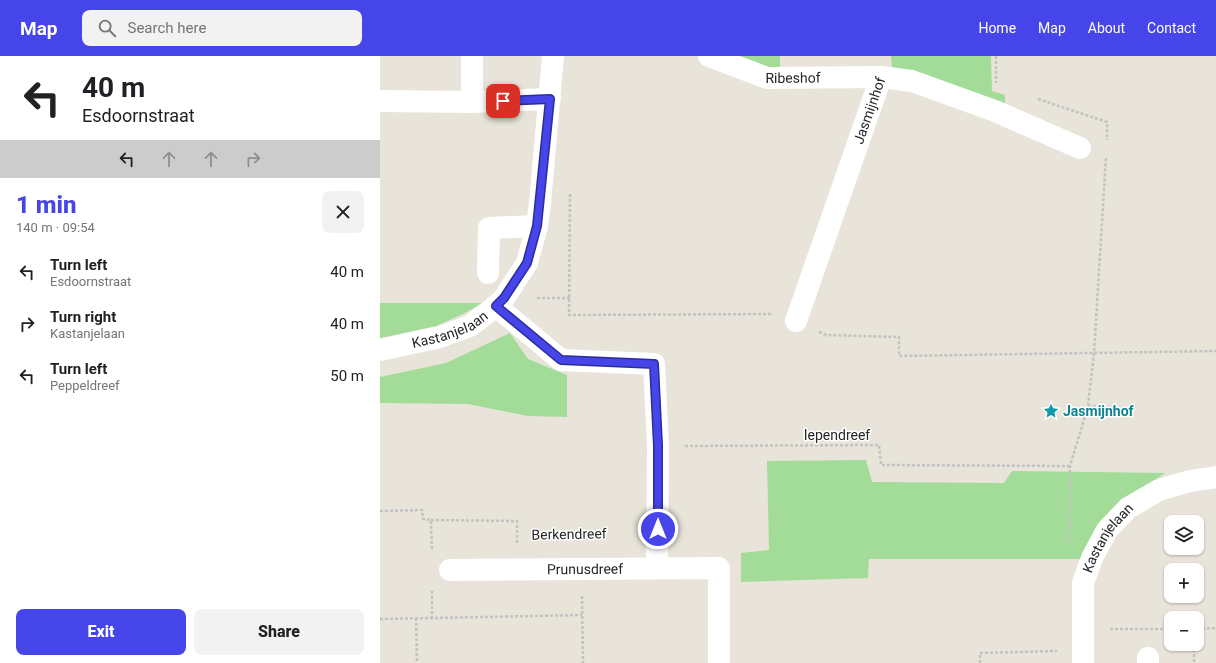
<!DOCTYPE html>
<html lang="en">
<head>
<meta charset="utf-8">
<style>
	body { margin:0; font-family:Roboto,sans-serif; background:#f2f2f2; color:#202124; height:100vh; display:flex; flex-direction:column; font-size:15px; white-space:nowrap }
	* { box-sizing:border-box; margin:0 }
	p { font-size:13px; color:#757577 }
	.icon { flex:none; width:22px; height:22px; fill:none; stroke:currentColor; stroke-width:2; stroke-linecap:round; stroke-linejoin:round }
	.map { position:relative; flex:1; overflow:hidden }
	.panel { display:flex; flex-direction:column; background:#fff; width:380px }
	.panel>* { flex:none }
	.banner { background:#fff; color:#202124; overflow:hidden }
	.buttons { position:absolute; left:784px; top:459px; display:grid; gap:8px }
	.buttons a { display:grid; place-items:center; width:40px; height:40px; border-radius:8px; background:#fff; box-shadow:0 1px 3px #0004; font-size:20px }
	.pin { position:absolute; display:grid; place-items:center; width:34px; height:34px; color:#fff; margin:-17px; border-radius:8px; box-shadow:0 2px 6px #0006 }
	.me { position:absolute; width:44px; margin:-22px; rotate:0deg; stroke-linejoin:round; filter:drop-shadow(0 0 3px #0008) }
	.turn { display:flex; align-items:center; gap:14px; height:84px; padding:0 16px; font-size:18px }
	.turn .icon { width:52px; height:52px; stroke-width:2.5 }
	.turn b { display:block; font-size:28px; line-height:34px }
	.lanes { display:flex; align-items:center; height:38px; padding:0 16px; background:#0003; justify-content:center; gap:20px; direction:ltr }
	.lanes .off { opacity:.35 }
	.round { display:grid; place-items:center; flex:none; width:42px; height:42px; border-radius:8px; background:#f2f2f2 }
	.summary { display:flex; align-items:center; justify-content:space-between; height:68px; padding:0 16px }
	h1 { font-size:24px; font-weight:800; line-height:30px; color:#4545e9 }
	.action { display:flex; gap:8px; margin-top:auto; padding:8px 16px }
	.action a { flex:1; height:46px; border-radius:8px; background:#4545e9; color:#fff; font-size:16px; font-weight:800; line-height:46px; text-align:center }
	.action a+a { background:#f2f2f2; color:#202124 }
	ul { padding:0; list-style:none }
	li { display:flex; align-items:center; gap:12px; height:52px; padding:0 16px }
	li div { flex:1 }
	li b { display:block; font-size:15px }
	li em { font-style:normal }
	header { display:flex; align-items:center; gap:24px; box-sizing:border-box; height:56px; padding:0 20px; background:#4545e9; color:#fff }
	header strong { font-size:19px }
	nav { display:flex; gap:22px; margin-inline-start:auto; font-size:14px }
	.search { width:280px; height:36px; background:#f2f2f2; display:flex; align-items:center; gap:10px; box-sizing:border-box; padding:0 14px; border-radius:8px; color:#757577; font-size:15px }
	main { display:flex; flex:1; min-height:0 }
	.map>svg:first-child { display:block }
	.green { fill:#a3db99 }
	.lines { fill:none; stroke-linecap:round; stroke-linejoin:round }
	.path { stroke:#c2c2c2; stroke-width:2.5; stroke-dasharray:3 2; stroke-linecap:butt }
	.minor { stroke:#fff; stroke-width:22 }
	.route-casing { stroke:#2d2d97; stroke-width:10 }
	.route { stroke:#4545e9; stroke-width:7 }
	.labels { text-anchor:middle; stroke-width:3; stroke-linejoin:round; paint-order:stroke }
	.street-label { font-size:14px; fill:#262626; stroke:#fff }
	.culture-label { font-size:14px; font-weight:bold; fill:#0d838f; stroke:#fff; text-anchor:start }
</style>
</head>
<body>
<header>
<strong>Map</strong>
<div class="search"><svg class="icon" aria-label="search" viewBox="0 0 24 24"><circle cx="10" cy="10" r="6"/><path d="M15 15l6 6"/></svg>Search here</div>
<nav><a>Home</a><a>Map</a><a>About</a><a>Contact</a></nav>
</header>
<main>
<section class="panel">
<div class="banner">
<div class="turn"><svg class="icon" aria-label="left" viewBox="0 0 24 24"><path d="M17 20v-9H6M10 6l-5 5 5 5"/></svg><div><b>40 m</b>Esdoornstraat</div></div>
<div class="lanes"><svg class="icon" aria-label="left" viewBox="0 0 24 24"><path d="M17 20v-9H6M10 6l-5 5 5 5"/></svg><svg class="icon off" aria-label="ahead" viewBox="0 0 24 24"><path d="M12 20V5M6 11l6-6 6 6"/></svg><svg class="icon off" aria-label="ahead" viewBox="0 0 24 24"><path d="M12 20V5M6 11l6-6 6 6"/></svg><svg class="icon off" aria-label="right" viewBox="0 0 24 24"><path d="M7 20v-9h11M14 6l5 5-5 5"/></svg></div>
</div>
<div class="summary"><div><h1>1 min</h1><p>140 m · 09:54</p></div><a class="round"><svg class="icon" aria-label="close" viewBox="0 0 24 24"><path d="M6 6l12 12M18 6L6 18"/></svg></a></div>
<ul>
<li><svg class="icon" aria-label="left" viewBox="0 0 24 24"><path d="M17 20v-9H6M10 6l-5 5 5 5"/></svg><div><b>Turn left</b><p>Esdoornstraat</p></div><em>40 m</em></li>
<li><svg class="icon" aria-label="right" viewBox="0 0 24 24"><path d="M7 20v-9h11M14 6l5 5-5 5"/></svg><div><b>Turn right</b><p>Kastanjelaan</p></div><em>40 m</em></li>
<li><svg class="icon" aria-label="left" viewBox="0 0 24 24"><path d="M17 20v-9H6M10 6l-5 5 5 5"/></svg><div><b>Turn left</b><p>Peppeldreef</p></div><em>50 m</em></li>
</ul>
<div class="action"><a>Exit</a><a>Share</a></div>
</section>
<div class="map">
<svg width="836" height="607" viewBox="0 0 836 607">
	<rect width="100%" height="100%" fill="#e8e4d9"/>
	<path class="green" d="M347,0H400V12L378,11Z
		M511,0H611L612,35L625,39V51L512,11Z
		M0,247H102L85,257L56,270L0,282Z
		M130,277L148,303L187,319V361L148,360L88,348L0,347V321L66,307Z
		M486,404L492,426L624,427L632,415L785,417L732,453L703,497L702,503H489L488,522L361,526V497L389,494L387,405Z"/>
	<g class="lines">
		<path class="path" d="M616,0V27
			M658,43L727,66V84
			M190,138L189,259L391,258
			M157,242H190
			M439,276L446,279L519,281V300L836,295
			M708,350L736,351
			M305,390L499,389L501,409L690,410
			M0,455L42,454L43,463L51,464L52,495
			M51,464L137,465V487
			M689,487L690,410L708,350L714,297L726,101
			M52,535V562L202,559
			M202,540L203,607
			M36,562L37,607
			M0,563L52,562
			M730,573H791
			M817,573L836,572
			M814,588V607
			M600,607V597L677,595"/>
		<g class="minor">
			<path d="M92,0V46"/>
			<path id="s1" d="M329,0L387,22L501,21"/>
			<path d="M0,45L92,46L170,43"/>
			<path d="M108,217L109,172L157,170"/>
			<path d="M116,250L181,304L274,308L278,390L277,512"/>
			<path id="s2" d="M416,265L501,21L532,25L615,55L700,92"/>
			<path id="s3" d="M0,294L60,281L90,270L116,250L124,242L147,207L157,170L160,147L173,0"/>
			<path id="s4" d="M70,514L339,512V607"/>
			<path d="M768,602V607"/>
			<path id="s5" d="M703,607V527L712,502L727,474L748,452L779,434L810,425L836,421"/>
		</g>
	</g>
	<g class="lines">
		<g class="route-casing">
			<path id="route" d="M123,45L170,43L157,170L147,207L124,242L116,250L181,304L274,308L278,390V473"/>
		</g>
		<use href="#route" class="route"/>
	</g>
	<defs>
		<g id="sight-bare" transform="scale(1.2)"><path d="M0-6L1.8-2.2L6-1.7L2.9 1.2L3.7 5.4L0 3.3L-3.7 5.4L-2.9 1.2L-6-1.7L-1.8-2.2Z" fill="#0f9aa8" stroke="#fff" stroke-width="2.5" paint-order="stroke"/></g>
	</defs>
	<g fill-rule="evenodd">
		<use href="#sight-bare" x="671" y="355"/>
	</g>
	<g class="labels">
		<g class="street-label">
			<text dy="5" stroke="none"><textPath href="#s1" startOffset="88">Ribeshof</textPath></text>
			<text dy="5" stroke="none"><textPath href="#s2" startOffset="223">Jasmijnhof</textPath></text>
			<text dy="5" stroke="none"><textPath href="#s3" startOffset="73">Kastanjelaan</textPath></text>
			<text x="457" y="384">Iependreef</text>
			<text transform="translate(189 478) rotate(-1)" y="5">Berkendreef</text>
			<text dy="5" stroke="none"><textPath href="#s5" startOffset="132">Kastanjelaan</textPath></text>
			<text dy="5" stroke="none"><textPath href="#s4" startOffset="135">Prunusdreef</textPath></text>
		</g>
		<g class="culture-label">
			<text x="683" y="360">Jasmijnhof</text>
		</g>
	</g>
</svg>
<div class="buttons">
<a><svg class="icon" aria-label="layers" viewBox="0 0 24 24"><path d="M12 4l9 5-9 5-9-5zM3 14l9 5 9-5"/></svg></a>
<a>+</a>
<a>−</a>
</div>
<div class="pin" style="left:123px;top:45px;background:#d93025"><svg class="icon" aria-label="arrive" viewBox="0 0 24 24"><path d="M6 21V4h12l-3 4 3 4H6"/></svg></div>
<svg class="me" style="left:278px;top:473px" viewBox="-20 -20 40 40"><circle r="17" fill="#4545e9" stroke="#fff" stroke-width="3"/><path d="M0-11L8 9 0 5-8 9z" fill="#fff"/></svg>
</div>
</main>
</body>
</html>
